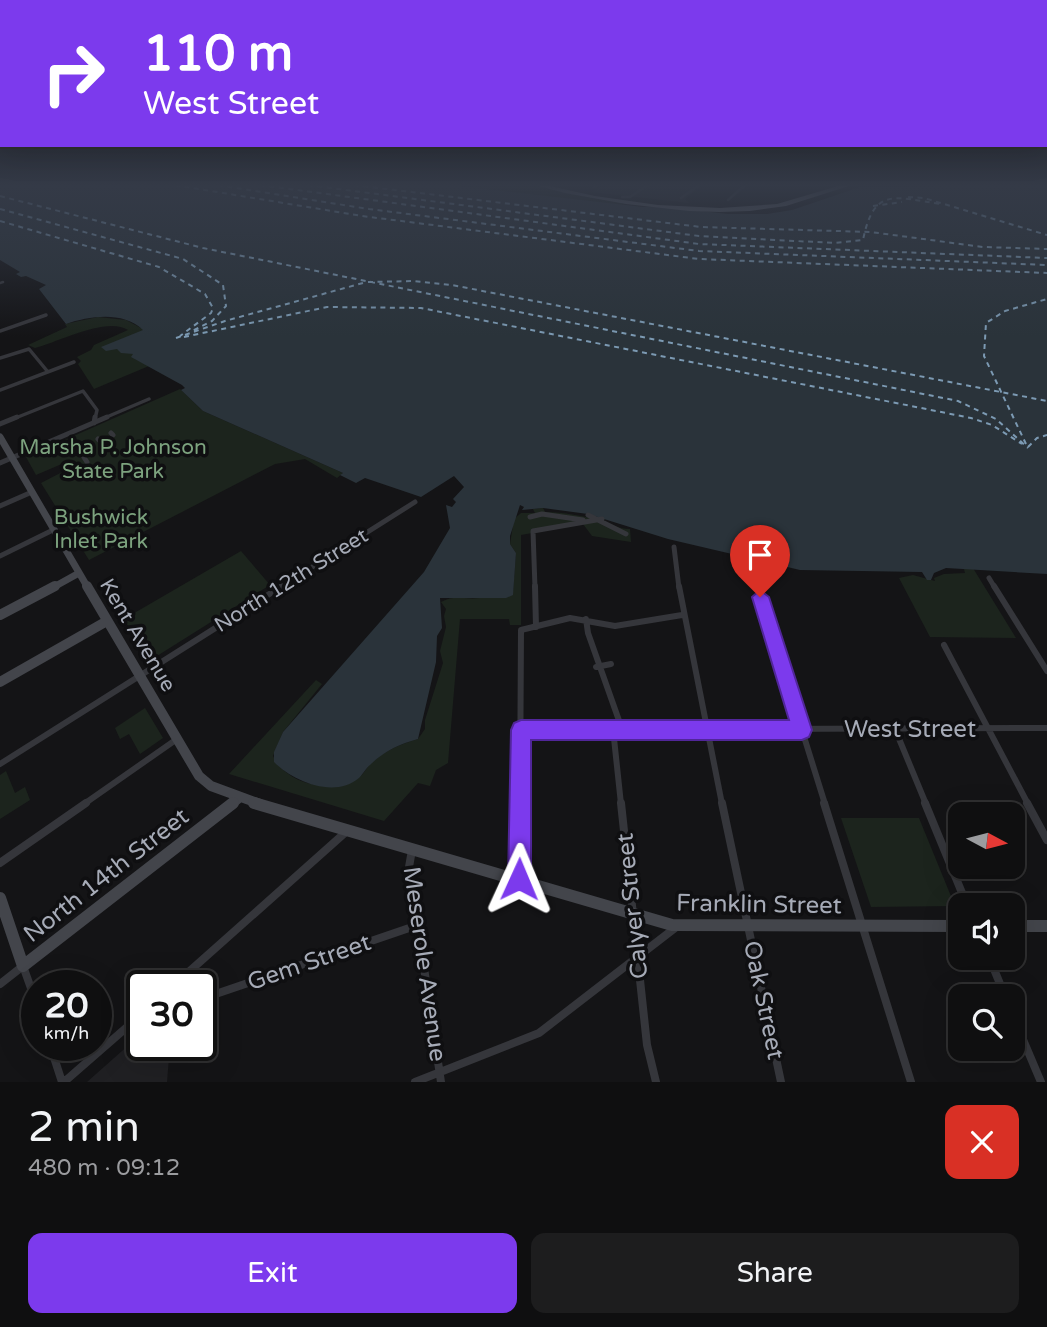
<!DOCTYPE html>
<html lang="en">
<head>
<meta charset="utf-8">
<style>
	body { margin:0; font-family:"Varela Round",sans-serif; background:#1d1d1e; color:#f1f3f6; height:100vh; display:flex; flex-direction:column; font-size:26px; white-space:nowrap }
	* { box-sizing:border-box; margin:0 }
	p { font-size:23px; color:#9b9c9f }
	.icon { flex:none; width:38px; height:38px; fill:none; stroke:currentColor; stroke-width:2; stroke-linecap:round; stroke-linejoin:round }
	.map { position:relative; height:1082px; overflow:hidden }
	.panel { display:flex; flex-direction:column; background:#0f0f10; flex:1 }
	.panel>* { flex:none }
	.top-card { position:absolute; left:0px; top:0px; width:1048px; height:147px; box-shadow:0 7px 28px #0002,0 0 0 2px #2f2f30; background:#7c3aed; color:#fff; overflow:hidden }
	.needle { width:46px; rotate:97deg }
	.controls { position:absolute; left:948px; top:802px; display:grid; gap:14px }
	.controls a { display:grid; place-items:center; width:77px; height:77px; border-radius:14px; background:#0f0f10; box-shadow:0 7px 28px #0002,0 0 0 2px #2f2f30; font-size:35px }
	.speed { position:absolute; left:21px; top:970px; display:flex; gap:14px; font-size:35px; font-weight:700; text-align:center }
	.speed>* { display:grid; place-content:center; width:91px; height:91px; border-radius:50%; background:#0f0f10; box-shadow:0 7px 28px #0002,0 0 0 2px #2f2f30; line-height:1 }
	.speed small { font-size:18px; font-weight:400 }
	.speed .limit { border:4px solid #111; border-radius:10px; background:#fff; color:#111 }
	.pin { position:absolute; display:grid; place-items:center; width:60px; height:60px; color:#fff; margin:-72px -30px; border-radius:50% 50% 50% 0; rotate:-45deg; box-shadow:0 0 7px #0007 }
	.pin .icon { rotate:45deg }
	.me { position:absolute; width:77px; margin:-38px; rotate:1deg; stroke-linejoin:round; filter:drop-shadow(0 0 5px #0008) }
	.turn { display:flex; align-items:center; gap:24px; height:147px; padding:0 28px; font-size:32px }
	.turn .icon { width:91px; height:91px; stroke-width:2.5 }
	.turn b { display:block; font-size:49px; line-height:60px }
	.round { display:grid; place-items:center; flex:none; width:74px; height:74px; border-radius:14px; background:#1d1d1e }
	.headline { display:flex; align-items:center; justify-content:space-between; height:119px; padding:0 28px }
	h1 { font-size:42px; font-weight:600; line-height:52px }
	.button { display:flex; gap:14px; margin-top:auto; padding:14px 28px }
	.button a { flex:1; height:80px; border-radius:14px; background:#7c3aed; color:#fff; font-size:28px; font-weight:600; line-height:80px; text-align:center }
	.button a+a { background:#1d1d1e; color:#f1f3f6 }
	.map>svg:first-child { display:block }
	.built { fill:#202023 }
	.green { fill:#1c241d }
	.water { fill:#2a333a }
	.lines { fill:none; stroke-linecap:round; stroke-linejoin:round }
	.ferry { stroke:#7c9ab3; stroke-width:2; stroke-dasharray:5 4.5; stroke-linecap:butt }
	.street-far4 { stroke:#35363b; stroke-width:2.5 }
	.street-far3 { stroke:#35363b; stroke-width:3.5 }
	.street-far2 { stroke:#35363b; stroke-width:5 }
	.street-far1 { stroke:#35363b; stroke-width:6 }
	.street { stroke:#35363b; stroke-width:8 }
	.secondary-far2 { stroke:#43454b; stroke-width:7 }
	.secondary-far1 { stroke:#43454b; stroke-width:10 }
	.secondary { stroke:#43454b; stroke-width:12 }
	.highway { fill:#61646c; fill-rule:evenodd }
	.route { fill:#7c3aed; stroke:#51269a; stroke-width:2 }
	.labels { text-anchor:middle; stroke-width:7; stroke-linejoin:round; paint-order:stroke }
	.park-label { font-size:21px; fill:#7ca27e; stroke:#0f0f11 }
	.street-label { font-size:21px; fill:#a6abb7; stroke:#0f0f11 }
	.near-street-label { font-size:24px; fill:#a6abb7; stroke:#0f0f11 }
</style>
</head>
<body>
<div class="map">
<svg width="1047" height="1082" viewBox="0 0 1047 1082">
	<rect width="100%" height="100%" fill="#141416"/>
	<path class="built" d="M603,185H703L685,199L689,203L591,192Z
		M140,1035L142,1045H170L167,1082H87Z"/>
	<path class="green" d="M450,185H534L623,202L621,205Z
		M181,314L117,349L133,354L135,359L149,366L94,389L78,364L81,361L77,357L91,350L94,345L128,330C107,316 58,342 35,348L28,345L67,327L65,324L98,317L126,320L141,328Z
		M180,389L203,411L343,473L337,478L305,459L275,464L89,560L41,483L68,469L64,463L36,475L26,457Z
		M543,508L545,512C563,512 584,516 602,521C613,524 618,529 630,529L631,542L592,536L583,524L521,535V625H510L509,619H460L448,763L436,770L430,786L418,783L384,821L229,774L316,680L322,684L283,732L273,756C289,786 325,791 355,780C362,777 365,770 370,764C384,751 400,744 418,739L425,729V720L443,663L440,651L446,627L444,616L446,609L441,602C455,594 465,600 479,598C490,597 502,593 513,591L516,553L510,544L514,519L521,513H535L533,509Z
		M957,542L1016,638L930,637L899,578L913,575L935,581L934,578L944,574L965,573Z
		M241,551L270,585L149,661L124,619Z
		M145,708L163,738L140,754L129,734L120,739L115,728Z
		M6,771L15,793L25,787L30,800L0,819V775Z
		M841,818H919L955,906L871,907Z"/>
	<path class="water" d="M0,185H450L643,207L657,206L728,214H767L792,210L860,187L1047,185V574L946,568L934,573L931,580H927L922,572L800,570L668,539L588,514L543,508L522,510L524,507L520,505L510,536V544L516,553L513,595L506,598H440L442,628L437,636L436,662L418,739C400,744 384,751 370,765C366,768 363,774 359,778C334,799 293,781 274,762V752L283,732L424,572L450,528L446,505L452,507L456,502L453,499L464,487L454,476L421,497L365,478L356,483L340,475L343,473L203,411L181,390L185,388L182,385L131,357L133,354L121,353L117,349L106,351L101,347L143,330C123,311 90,316 66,324L39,289L46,285L26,276L21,277L16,274L20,272L0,260Z"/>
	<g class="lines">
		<path class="ferry" d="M175,185L362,216L699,259L1047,273
			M218,185L369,209L699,251L1047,265
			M260,185L699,244L1047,258
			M308,185L699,236L835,243L863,240C874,185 896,198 941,204
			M354,185L701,227L871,232L983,247L1047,249
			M0,196L203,248L958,401L996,419L1028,448
			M908,197L924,198L1047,235
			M873,206L902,202
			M0,209L183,259L223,285L226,306L212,321L190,332
			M0,221L159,267L205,294L213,308L211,313L180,336
			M368,282L414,281L452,285L1047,401
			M184,337L327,307L421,308L971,418L992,425L1022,444
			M176,338L225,321L363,283
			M1026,444L984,356L986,323L1005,311L1047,299
			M1028,447L1037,438L1047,435"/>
		<path class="street-far4" d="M594,187L597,185
			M622,197H630L648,185
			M681,198L699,185
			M728,200L745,185
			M0,283L3,282"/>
		<path class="street-far3" d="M0,331L46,315
			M0,358L29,349L48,372
			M0,390L74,362
			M13,419L83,391L97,410L95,419
			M102,419L149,399"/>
		<path class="street-far2" d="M94,423L95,417
			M0,424L17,417
			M111,433L113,435
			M98,439L100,441
			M89,443L91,445
			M78,448L87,462
			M0,463L107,417
			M0,506L32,492
			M588,515L626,534
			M530,517L542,514L583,520
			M674,547L679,588
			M0,556L55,529
			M751,567L757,588
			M989,578L995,588
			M279,588L415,502
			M535,588L533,531L602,519"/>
		<path class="street-far1" d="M535,586L536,627
			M679,586L722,804
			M757,586L825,804
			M994,586L1047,671
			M586,619L588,633L622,729
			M944,645L1028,804
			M596,667L611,664
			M613,729L621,804
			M895,729L926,804
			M521,730L1047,728
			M0,764L282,586
			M84,804L177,739
			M520,804L521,630L570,618L615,626L682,615"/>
		<path class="street" d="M621,803L647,1045L656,1082
			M722,803L781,1082
			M824,803L911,1082
			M925,803L967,905
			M1027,803L1047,840
			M412,850L409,867L441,1082
			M0,863L86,803
			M519,879L520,803
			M989,957L1005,996
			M0,984L23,966L37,1005
			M174,985L347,831
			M201,999L418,925
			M1013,1016L1041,1082
			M50,1045L62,1082
			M64,1082L142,1014
			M415,1082L539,1033L675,928"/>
		<path class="secondary-far2" d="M0,437L88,588
			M52,588L79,573"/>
		<path class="secondary-far1" d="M87,586L199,776L211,786L260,804
			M0,615L55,586
			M0,682L107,621
			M231,804L239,798"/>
		<path class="secondary" d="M254,803L672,925L961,926
			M0,898L23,966L233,803
			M1013,926H1047"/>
		<path class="highway" d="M535,185H545L595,196L658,205L720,208L777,204L838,186L852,185L786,206L750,211L720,212L689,211L626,204L565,193Z"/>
	</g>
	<linearGradient id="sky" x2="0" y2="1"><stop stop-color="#0b0b0c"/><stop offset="0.55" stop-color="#343a47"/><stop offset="1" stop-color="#343a47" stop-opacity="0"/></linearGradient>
	<rect width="1047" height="337" fill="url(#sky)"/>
	<path class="route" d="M760,590L769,597L812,730L809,737L802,740H531V879L528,887L519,891L511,887L508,879L511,730L514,723L521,720H789L752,597Z"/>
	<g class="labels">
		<g class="park-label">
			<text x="113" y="454">Marsha P. Johnson<tspan x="113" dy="24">State Park</tspan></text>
			<text x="101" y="524">Bushwick<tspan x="101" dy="24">Inlet Park</tspan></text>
		</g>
		<g class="street-label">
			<text transform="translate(291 580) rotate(-32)" y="7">North 12th Street</text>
			<text transform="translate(138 635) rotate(59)" y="7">Kent Avenue</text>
		</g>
		<g class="near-street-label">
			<text x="910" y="737">West Street</text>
			<text transform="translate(106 875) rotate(-38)" y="8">North 14th Street</text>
			<text transform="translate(759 904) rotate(1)" y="8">Franklin Street</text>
			<text transform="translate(632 906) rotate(-96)" y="8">Calyer Street</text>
			<text transform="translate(309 962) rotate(-19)" y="8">Gem Street</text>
			<text transform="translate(425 964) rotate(82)" y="8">Meserole Avenue</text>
			<text transform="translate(764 1000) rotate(78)" y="8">Oak Street</text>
		</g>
	</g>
</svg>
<div class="controls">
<a><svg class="needle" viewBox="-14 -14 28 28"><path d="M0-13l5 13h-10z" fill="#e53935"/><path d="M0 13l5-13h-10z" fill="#9b9c9f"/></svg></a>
<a><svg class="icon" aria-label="sound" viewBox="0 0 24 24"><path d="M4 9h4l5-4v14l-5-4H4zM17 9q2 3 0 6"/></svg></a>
<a><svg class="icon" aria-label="search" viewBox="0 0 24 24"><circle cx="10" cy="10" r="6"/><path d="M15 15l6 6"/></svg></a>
</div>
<div class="speed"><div>20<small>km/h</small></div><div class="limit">30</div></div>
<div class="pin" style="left:760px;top:597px;background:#d93025"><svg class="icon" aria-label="arrive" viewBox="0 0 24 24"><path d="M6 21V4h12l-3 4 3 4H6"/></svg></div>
<svg class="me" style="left:519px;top:879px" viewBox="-20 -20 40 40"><path d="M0-17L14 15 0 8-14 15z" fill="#7c3aed" stroke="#fff" stroke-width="4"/></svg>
<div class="top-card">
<div class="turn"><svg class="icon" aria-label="right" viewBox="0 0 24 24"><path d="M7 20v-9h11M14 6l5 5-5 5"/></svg><div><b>110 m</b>West Street</div></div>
</div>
</div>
<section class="panel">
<div class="headline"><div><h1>2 min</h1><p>480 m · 09:12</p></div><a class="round" style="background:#d93025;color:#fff"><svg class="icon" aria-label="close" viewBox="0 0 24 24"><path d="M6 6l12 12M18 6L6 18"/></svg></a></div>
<div class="button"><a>Exit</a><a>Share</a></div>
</section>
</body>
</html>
